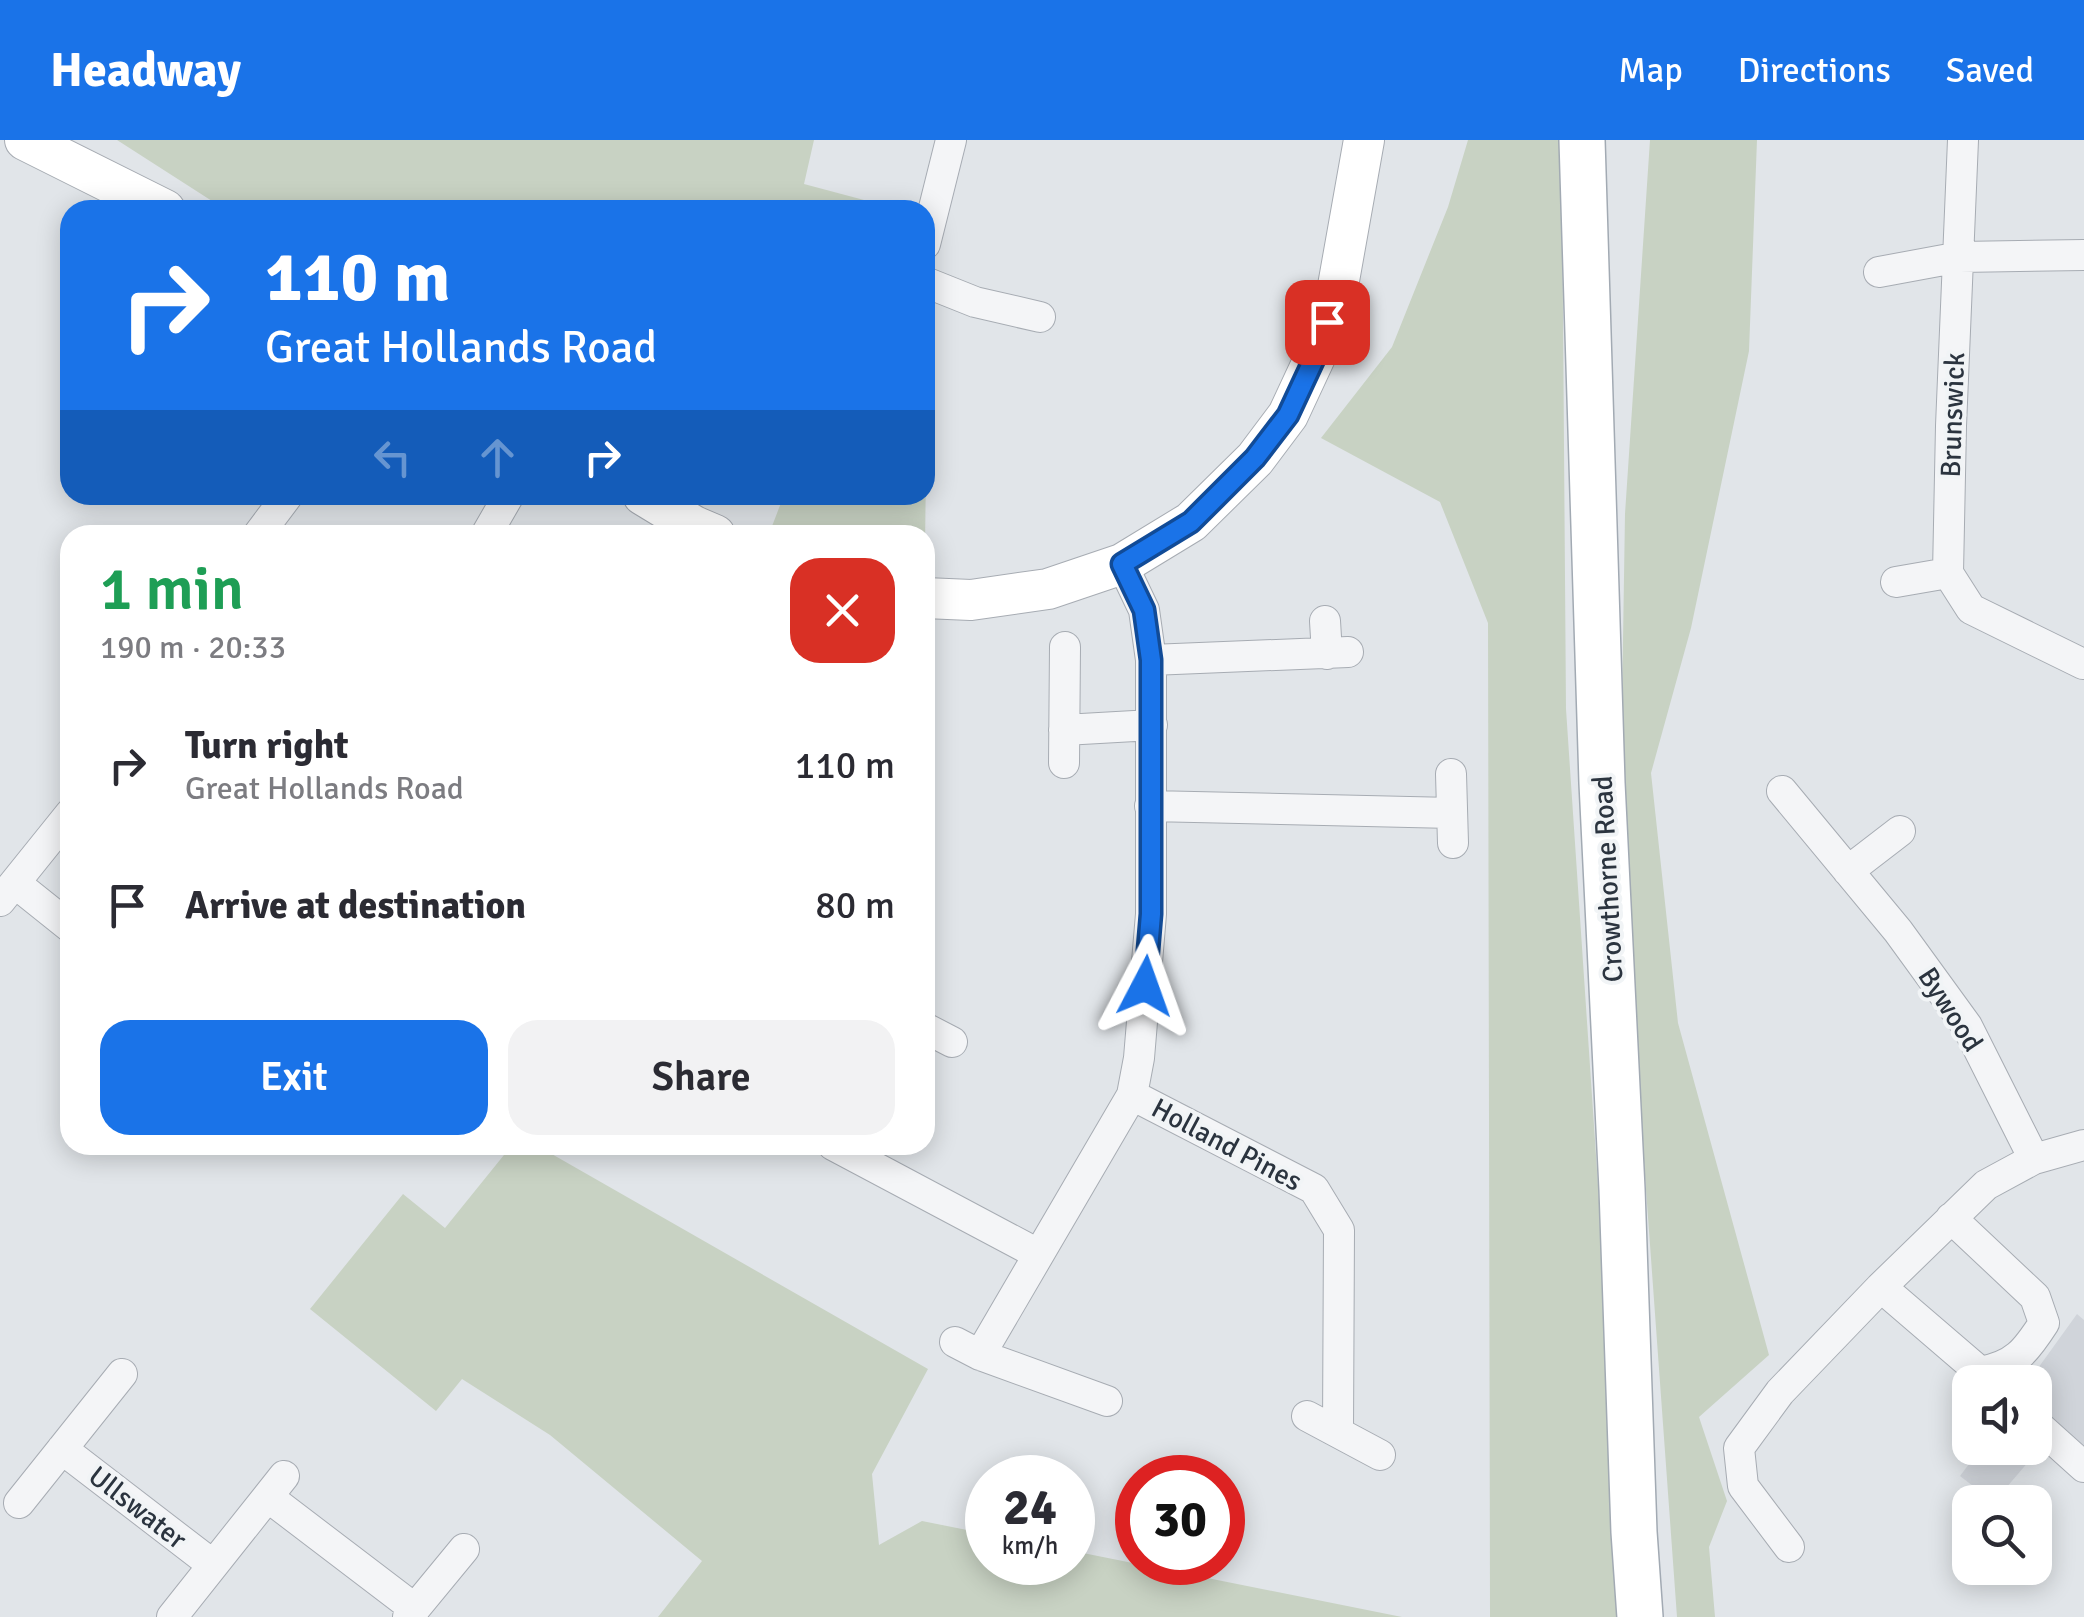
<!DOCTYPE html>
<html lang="en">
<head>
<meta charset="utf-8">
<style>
	body { margin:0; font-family:Signika,sans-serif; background:#f2f2f3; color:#2b2b33; height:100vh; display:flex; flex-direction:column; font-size:38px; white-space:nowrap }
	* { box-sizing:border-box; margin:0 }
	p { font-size:32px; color:#7c7c81 }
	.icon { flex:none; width:55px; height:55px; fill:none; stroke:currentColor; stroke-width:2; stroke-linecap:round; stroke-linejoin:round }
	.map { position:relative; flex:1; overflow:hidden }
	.panel { position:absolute; left:60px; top:385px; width:875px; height:630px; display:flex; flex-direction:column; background:#fff; border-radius:30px; box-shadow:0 5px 25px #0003 }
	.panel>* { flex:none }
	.hud { position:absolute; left:60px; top:60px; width:875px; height:305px; border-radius:30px; box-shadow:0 5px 25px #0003; background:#1a73e8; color:#fff; overflow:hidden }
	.buttons { position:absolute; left:1952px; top:1225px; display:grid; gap:20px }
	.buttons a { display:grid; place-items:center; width:100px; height:100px; border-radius:20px; background:#fff; box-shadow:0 5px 25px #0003; font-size:50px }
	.speed { position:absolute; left:965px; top:1315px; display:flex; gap:20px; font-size:50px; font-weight:700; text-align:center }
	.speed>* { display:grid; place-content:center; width:130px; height:130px; border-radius:50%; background:#fff; box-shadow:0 5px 25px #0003; line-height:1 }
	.speed small { font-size:25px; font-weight:400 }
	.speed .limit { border:15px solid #d22; background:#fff; color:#111 }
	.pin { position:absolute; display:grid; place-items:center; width:85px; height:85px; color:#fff; margin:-42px; border-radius:20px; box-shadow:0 5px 15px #0006 }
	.me { position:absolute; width:110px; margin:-55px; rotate:4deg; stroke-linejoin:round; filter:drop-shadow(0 0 8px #0008) }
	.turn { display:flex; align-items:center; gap:35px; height:210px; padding:0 40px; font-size:45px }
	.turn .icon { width:130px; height:130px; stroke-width:2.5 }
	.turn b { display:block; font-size:70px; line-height:85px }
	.lanes { display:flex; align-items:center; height:95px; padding:0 40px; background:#0003; justify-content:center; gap:50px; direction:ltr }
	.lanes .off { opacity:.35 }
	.round { display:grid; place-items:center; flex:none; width:105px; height:105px; border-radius:30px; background:#f2f2f3 }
	.head { display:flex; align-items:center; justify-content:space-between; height:170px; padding:0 40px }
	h1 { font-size:60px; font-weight:600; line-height:75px; color:#1e9e55 }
	.action { display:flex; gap:20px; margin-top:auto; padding:20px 40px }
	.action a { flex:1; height:115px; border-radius:30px; background:#1a73e8; color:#fff; font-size:40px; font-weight:600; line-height:115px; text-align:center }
	.action a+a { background:#f2f2f3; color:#2b2b33 }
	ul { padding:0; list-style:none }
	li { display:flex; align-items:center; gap:30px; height:140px; padding:0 40px }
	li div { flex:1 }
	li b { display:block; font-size:38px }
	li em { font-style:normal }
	header { display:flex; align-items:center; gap:60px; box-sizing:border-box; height:140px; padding:0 50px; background:#1a73e8; color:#fff }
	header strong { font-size:48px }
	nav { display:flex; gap:55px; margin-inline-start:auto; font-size:35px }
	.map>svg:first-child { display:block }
	.built { fill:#d0d4da }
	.green { fill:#c8d2c3 }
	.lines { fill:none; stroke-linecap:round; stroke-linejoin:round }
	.street-casing { stroke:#a7acb3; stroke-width:32 }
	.secondary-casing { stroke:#a7acb3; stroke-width:42 }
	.primary-casing { stroke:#a2aab3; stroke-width:48 }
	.street { stroke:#f4f5f7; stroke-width:30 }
	.secondary { stroke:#fff; stroke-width:40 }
	.primary { stroke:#fff; stroke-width:45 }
	.route-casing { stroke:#114b97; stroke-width:25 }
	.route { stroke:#1a73e8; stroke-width:18 }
	.labels { text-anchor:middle; stroke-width:8; stroke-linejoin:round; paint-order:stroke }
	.street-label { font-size:28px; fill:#2b343f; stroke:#f1f4f6 }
</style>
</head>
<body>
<header>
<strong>Headway</strong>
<nav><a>Map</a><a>Directions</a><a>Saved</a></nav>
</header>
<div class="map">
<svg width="2084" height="1477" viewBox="0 0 2084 1477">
	<rect width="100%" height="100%" fill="#e1e5e9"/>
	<path class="built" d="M2077,1174L2084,1180V1336L2042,1306L1994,1362L1960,1336L1981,1308H2035V1242H2028Z"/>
	<path class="green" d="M117,0H814L804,44L894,68L226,70Z
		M1468,0H1565L1562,42L1566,569L1627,1477H1490L1488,483L1440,362L1321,298L1392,207L1448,67Z
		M1650,0H1757L1749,211L1691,488L1651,633L1678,883L1769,1215L1699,1277L1727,1361L1709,1407L1715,1477H1677L1620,691L1625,374Z
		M925,169L928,171L925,407V395L769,394L784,355H925Z
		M512,1005H536L928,1229L872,1334L879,1405L922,1381L987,1394L988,1422H1072L1073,1411L1402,1477H658L702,1421L550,1295L462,1239L436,1271L310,1169L403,1054L445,1088Z"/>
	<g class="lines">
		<g class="street-casing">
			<path id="street" d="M1963,0L1951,286L1948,433L1971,469L2083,524
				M925,104L951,0
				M1879,132L1960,117L2084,115
				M925,142L975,162L1040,177
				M258,395L288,355
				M486,395L509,355
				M1896,442L1948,433
				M1325,481L1327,514
				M1151,520L1348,512
				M1064,590L1152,585
				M1064,623L1065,507
				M1451,634L1453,703
				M1782,651L1898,791L1967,886L2034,1019
				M1150,666L1452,673
				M1848,731L1900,691
				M15,743L70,787
				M0,761L70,674
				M925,888L952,902
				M1132,955L1314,1049L1339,1090L1338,1291
				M833,1005L1038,1114
				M1881,1147L1980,1232C2015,1226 2026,1211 2044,1183L2035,1157L1951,1078
				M955,1202L980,1215L1107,1261
				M980,1215L1132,955L1139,918L1151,774V520L1144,470L1122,424
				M1307,1276L1380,1315
				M2035,1283L2084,1327
				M62,1309L213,1425
				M268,1357L415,1469
				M19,1363L122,1234
				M1789,1407L1743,1346L1739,1308L1780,1252L1881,1147L1986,1045L2034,1019L2084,1005
				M172,1477L284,1336
				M408,1477L464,1409"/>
		</g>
		<g class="secondary-casing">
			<path id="secondary" d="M25,0L165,70
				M643,355L694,386L715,395
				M925,458L971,460L1048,449L1122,424L1191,382L1255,319L1288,275L1315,217L1338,146L1364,0"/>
		</g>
		<g class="primary-casing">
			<path id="primary" d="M1582,0L1602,643L1622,1049L1634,1392L1640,1477"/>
		</g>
		<use href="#street" class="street"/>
		<use href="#secondary" class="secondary"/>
		<use href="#primary" class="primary"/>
	</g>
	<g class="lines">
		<g class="route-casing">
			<path id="route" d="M1145,846L1151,774V520L1144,470L1122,424L1191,382L1255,318L1288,275L1315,217L1327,182"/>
		</g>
		<use href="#route" class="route"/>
	</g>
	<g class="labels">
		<g class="street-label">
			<text transform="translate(1952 275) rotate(-88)" y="10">Brunswick</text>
			<text transform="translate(1607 739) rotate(-93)" y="10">Crowthorne Road</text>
			<text transform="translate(1951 869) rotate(57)" y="10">Bywood</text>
			<text transform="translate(1227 1004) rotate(28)" y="10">Holland Pines</text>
			<text transform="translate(138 1367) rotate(38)" y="10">Ullswater</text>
		</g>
	</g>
</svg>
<div class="buttons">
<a><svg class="icon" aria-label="sound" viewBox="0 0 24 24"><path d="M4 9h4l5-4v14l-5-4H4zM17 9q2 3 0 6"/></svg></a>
<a><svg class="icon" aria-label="search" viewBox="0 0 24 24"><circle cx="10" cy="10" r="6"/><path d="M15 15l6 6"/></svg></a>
</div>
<div class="speed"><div>24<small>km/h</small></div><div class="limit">30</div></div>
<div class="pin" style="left:1327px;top:182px;background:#d93025"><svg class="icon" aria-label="arrive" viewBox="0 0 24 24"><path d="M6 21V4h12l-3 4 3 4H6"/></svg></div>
<svg class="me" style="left:1145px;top:846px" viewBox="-20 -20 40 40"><path d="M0-17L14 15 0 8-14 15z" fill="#1a73e8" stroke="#fff" stroke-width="4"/></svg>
<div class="hud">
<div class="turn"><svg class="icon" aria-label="right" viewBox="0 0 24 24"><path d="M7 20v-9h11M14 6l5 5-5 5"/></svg><div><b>110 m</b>Great Hollands Road</div></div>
<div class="lanes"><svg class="icon off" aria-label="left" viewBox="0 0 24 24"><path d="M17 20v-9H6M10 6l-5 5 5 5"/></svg><svg class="icon off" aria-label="ahead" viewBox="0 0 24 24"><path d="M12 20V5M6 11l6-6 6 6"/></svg><svg class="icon" aria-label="right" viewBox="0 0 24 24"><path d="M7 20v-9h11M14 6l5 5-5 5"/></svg></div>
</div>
<section class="panel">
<div class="head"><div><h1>1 min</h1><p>190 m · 20:33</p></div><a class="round" style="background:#d93025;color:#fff"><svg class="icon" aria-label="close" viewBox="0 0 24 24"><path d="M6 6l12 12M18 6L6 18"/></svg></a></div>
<ul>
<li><svg class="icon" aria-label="right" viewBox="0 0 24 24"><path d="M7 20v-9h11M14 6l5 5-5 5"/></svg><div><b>Turn right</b><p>Great Hollands Road</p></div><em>110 m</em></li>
<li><svg class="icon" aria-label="arrive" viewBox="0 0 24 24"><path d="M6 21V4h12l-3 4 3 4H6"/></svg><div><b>Arrive at destination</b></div><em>80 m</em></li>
</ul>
<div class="action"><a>Exit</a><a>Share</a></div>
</section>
</div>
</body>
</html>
